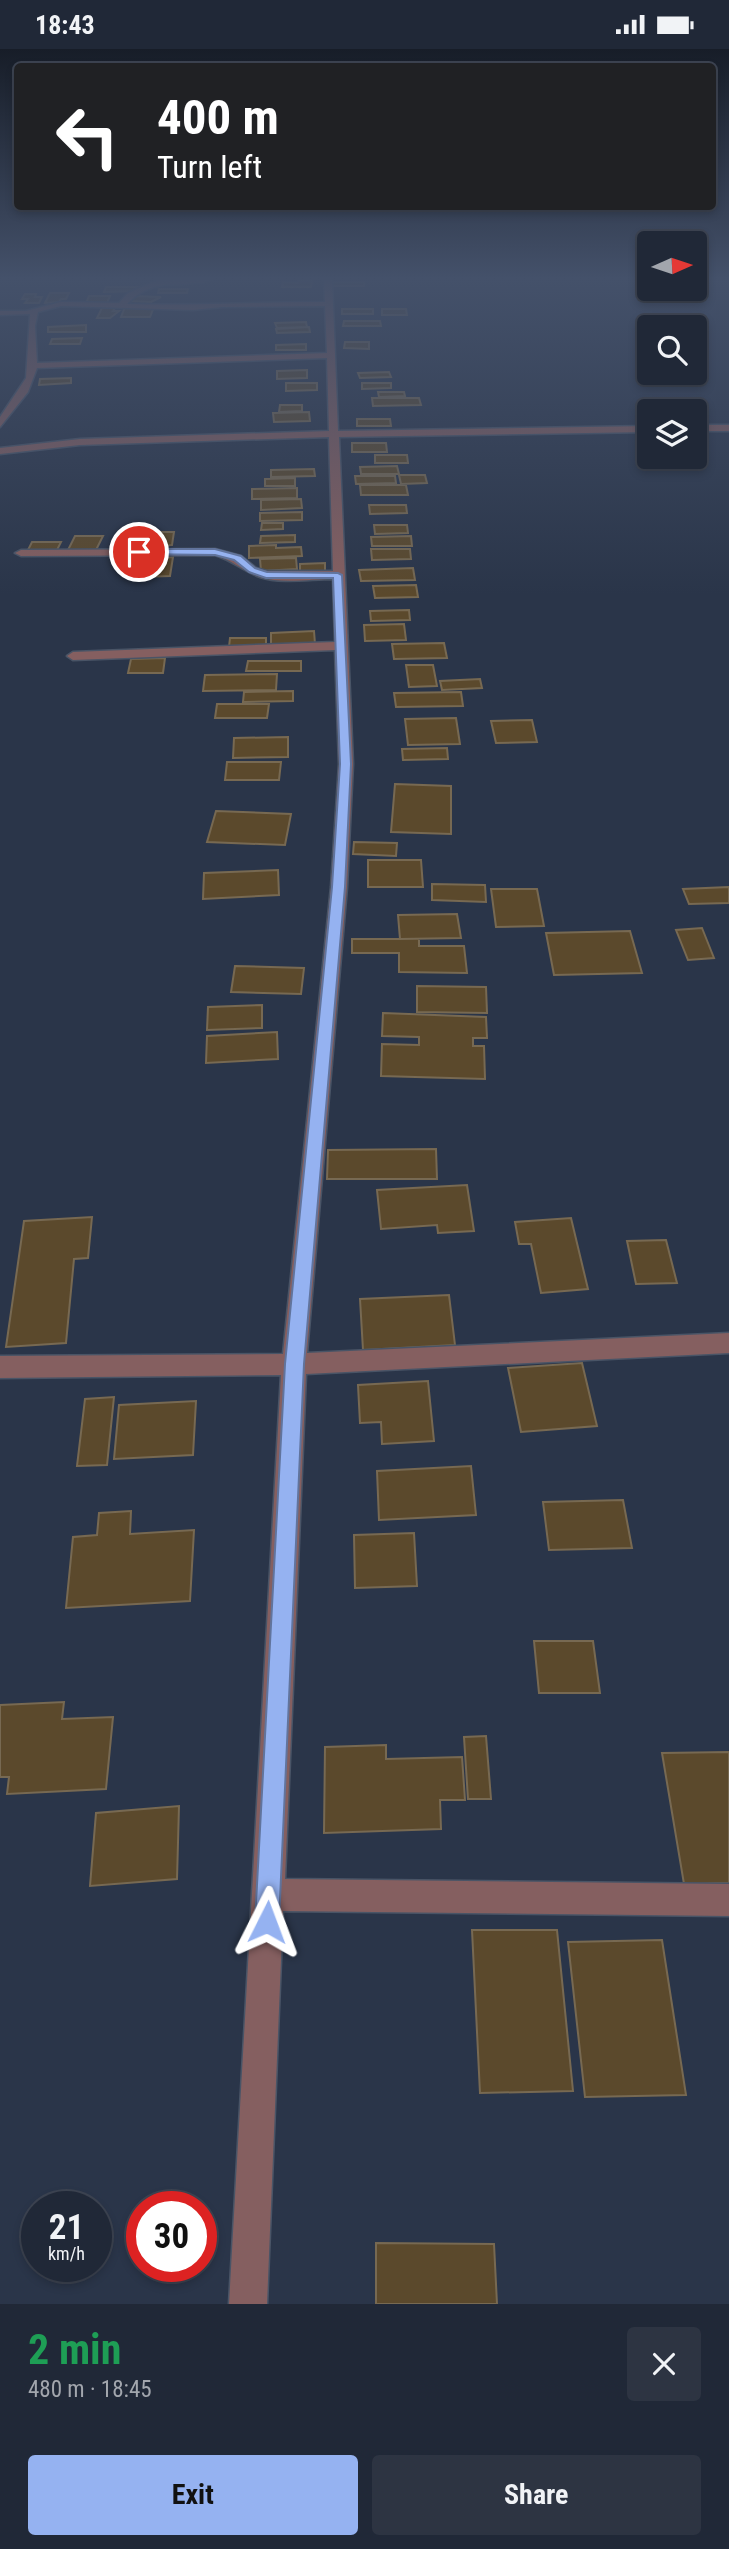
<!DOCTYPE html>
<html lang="en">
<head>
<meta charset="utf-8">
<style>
	body { margin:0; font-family:"Roboto Condensed",sans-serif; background:#2d3442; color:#f1f3f6; height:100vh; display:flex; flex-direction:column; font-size:26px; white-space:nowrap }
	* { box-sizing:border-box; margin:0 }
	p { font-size:23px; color:#a2a6ad }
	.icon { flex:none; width:38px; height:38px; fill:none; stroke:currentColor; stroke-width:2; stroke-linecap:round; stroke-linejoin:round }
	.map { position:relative; height:2255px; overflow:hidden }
	.details { display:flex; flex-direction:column; background:#202837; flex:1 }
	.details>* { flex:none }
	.top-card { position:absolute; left:14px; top:14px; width:702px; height:147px; border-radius:7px; box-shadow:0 4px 10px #0003,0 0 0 2px #3d4452; background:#202124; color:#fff; overflow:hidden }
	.needle { width:46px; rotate:87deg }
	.buttons { position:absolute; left:637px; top:182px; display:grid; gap:14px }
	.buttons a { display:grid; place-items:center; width:70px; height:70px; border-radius:7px; background:#202837; box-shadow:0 4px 10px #0003,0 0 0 2px #3d4452; font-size:35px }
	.speed { position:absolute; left:21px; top:2142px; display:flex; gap:14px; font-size:35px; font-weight:700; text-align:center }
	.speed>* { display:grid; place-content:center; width:91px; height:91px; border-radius:50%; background:#202837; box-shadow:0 4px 10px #0003,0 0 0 2px #3d4452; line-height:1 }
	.speed small { font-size:18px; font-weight:400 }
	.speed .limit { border:10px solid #d22; background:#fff; color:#111 }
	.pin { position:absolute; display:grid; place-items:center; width:60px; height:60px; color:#fff; margin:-30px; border:4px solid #fff; border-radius:50%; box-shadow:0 2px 7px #0007 }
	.me { position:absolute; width:77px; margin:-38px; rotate:3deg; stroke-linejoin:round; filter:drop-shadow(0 0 5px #0008) }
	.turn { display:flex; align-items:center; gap:24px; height:147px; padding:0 28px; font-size:32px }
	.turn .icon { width:91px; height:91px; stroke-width:2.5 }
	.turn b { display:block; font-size:49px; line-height:60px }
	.round { display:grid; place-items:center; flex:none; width:74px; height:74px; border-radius:7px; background:#2d3442 }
	.overview { display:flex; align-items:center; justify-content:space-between; height:119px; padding:0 28px }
	h1 { font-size:42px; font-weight:700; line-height:52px; color:#1e9e55 }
	.action { display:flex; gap:14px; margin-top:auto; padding:14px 28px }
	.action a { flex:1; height:80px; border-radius:7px; background:#95b2f1; color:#111; font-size:28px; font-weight:700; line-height:80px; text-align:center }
	.action a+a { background:#2d3442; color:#f1f3f6 }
	.status { display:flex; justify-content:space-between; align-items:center; height:49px; padding:0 35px; background:#202837; direction:ltr }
	.status svg { height:19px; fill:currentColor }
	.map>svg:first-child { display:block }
	.building { fill:#5b492c; stroke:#776952; stroke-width:2 }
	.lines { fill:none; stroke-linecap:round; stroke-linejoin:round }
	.street-casing { stroke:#495466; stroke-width:3 }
	.street { fill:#855f60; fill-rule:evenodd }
	.route { fill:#95b2f1; stroke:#61749d; stroke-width:2 }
</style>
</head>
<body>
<div class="status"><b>18:43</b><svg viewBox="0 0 49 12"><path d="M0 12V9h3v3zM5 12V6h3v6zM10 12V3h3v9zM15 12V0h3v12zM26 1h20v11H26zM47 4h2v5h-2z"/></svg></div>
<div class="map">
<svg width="729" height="2255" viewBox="0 0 729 2255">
	<rect width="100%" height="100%" fill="#2a3549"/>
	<path class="building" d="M298,232H312L311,238H282L283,233L298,234Z
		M332,233H364V237H332Z
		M106,238H139L137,242L104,243Z
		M159,240H188L187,244H158Z
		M50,244H69L66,250H61L59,253L45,254Z
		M25,245H36L35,248H42L39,254H25L28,250H22Z
		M89,247H110L107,254H86Z
		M133,247L161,248L151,253L129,252Z
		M125,258H154L150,268H121Z
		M102,259H115L113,262H119L110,269H97Z
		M342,260H373V265H342Z
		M382,260H406L407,266H382Z
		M344,272H380L381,277H343Z
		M306,273L307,278L277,279L275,274Z
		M86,276V283H48V278Z
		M309,278L310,283L277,284L276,280Z
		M82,289L80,295H50L52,290Z
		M345,293H369V300L344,299Z
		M306,295V301H276V296Z
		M307,321V329L277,330V322Z
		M389,323L391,328L360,329L358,324Z
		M71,329V334L39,336L40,330Z
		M286,334H317V341L286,342Z
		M362,334H391V339L362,340Z
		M378,343H404L405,347L379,348Z
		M372,349H419L421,356L373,357Z
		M280,356H302V362L279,363Z
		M309,363L310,372L274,373L273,364Z
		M357,370H390L391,377H357Z
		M352,394H386L387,403H352Z
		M375,406H407L408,414H375Z
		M397,417L399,425H361L360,418Z
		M314,420L315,427L271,428V421Z
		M399,426H425L427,434L401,435Z
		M355,427H395L396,434L356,435Z
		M295,429V437H265V430Z
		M360,436H406L408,446H361Z
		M297,439V449L252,450V440Z
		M301,450L302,459L261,461V451Z
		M369,456H406L407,464L370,465Z
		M302,463V471L260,472V464Z
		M262,474H283V480L261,481Z
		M374,476H407L408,484L375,485Z
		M153,483H174L172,496L151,497Z
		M295,486V493L260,494L261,487Z
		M75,487H103L95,503H67Z
		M411,487L412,497H372L371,488Z
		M32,493H61L56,503H27Z
		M276,496V499L301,498L302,507L249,509V497Z
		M371,500H410L411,510L372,511Z
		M173,508L170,527L139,528L142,509Z
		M296,509L297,520L261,522L260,510Z
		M325,514V522H300V515Z
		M413,519L415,531L361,532L359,521Z
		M416,536L418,548L375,549L373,537Z
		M409,561L410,571L371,572L370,562Z
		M404,575L406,591L365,592L364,576Z
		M314,582L315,595L271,596V584Z
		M230,589H266V598H229Z
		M444,594L447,609L394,610L392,595Z
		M165,609L163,624H128L131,610Z
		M248,612H301V622H246Z
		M406,616H433L437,637L409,638Z
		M277,625L276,641L203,642L205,626Z
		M480,630L482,639L442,641L440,632Z
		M293,642V652L243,653L244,643Z
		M461,643L463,657L396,658L394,644Z
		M217,655H269L267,669H215Z
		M456,669L460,695L408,696L405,670Z
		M532,671L537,693L496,694L491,672Z
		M288,688V708L233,709L234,689Z
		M447,699L448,710L403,711L402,700Z
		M227,713H281L279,731H225Z
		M395,735L451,737V785L391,783Z
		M216,762L291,765L285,796L207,793Z
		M354,793L397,794L396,807L353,805Z
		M368,811H421L423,838H368Z
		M278,821L279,846L203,850L204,824Z
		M432,835L485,836L486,853L432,851Z
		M729,838V854L689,855L683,840Z
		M491,840H537L544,877L496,878Z
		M457,865L461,889L400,890L398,866Z
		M702,879L714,909L688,911L676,881Z
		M630,882L642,924L554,926L546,884Z
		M352,890H419V897H464L467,924L399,923V904H352Z
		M235,917L304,919L301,945L231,943Z
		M417,937L486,938L487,964L417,963Z
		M262,956V979L207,981L208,958Z
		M383,964L486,968L487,989H473V997H484L485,1030L381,1027L382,995L419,996V988L382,987Z
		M277,983L278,1010L206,1014L207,987Z
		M436,1100L437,1130H327L328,1101Z
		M467,1136L474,1182L438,1184L437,1176L381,1180L377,1141Z
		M92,1168L88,1209L74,1210L66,1294L6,1298L24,1172Z
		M571,1169L588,1240L541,1244L531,1195H519L515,1173Z
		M666,1191L677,1234L636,1235L627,1192Z
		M449,1246L455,1296L363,1301L360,1250Z
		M582,1314L597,1377L521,1383L508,1319Z
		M428,1332L434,1392L382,1395L381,1373L360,1374L358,1336Z
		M114,1348L107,1416L77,1417L85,1350Z
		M196,1352L193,1406L114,1410L119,1356Z
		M471,1417L476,1466L379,1471L377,1422Z
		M623,1451L632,1499L549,1501L543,1453Z
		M131,1462L130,1485L194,1481L190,1552L66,1559L73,1488L97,1486L99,1464Z
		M414,1484L417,1537L355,1539L354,1486Z
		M534,1592H593L600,1644H539Z
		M64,1653L62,1670L113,1668L106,1740L7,1745L9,1728H0V1656Z
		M486,1687L491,1750H468L464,1688Z
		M386,1696V1710L462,1708L465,1751H440L441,1780L324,1784L325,1698Z
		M729,1703V1834L684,1835L662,1704Z
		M179,1757L177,1830L90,1837L96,1764Z
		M472,1881H557L573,2042L480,2044Z
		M662,1891L686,2046L585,2048L568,1893Z
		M376,2194L494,2195L497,2255H376Z"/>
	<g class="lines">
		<g class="street-casing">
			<path id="street" d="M161,230H212C184,242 157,224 127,255C193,257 259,253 325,253L324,230H332L338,382L649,377V383L339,388L353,715L347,838L307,1304L729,1284V1304L306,1325L285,1830L729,1835V1867L283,1862L267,2255H229L281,1326L0,1329V1307L283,1305L331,838L339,715L335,601L73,611L67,607L73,603L335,593L333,530C311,530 281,535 260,528C243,522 232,511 215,506L21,507L15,504L21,501L215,500L241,507L256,519L267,522H333L329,388L80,396L0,405V399L80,390L329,382L327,309L37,319L28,343L0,378V368L26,329L30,265L0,266V262H26L61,253L119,254L128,244ZM61,257L193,261L222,258L325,257L327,304L37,314L35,277L38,263Z
				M695,376H729V382H695Z"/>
		</g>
		<use href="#street" class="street"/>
	</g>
	<linearGradient id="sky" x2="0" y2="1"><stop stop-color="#171d28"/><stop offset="0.42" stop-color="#44516a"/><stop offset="1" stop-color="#44516a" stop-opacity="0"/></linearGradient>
	<rect width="729" height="546" fill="url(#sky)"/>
	<path class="route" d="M139,500H215L241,507L255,519L267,523L338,524L342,526L351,715L345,838L304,1315L279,1873L276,1882L267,1885L258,1882L255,1873L285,1315L332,838L340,715L333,529H266L249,523L234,511L215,506L136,505Z"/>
</svg>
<div class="buttons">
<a><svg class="needle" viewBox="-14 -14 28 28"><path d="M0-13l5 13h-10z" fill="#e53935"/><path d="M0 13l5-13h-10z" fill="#a2a6ad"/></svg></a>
<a><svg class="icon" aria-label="search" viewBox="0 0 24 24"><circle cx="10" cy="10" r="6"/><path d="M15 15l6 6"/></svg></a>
<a><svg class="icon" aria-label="layers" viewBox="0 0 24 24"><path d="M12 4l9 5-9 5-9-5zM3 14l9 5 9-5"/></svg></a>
</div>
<div class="speed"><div>21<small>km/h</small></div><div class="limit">30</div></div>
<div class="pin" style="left:139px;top:503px;background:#d93025"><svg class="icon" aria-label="arrive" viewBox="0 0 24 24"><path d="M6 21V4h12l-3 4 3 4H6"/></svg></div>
<svg class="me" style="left:267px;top:1873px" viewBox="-20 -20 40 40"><path d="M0-17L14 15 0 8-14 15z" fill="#95b2f1" stroke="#fff" stroke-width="4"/></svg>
<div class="top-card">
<div class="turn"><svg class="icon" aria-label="left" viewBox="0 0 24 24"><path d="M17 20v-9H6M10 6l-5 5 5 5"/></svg><div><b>400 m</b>Turn left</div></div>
</div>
</div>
<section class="details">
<div class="overview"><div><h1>2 min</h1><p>480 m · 18:45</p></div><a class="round"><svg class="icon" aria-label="close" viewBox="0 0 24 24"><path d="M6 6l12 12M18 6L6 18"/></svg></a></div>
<div class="action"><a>Exit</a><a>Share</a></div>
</section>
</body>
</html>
